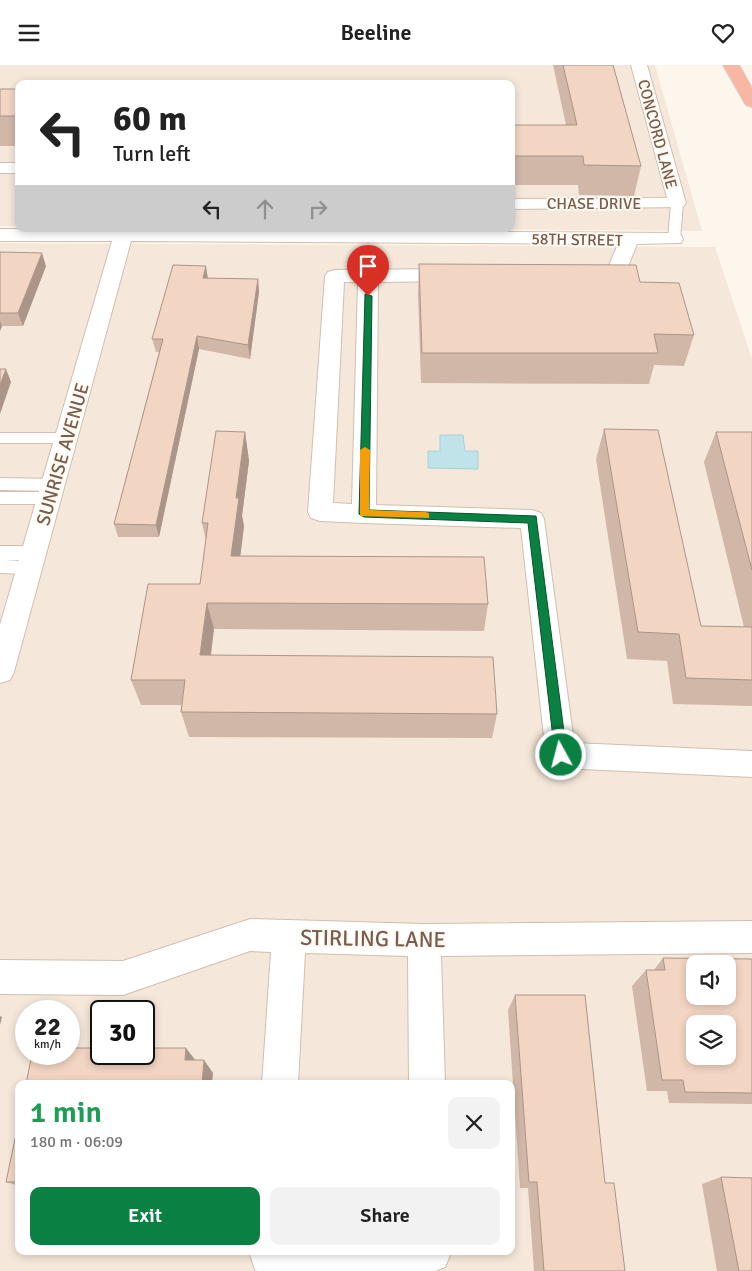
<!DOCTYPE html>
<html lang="en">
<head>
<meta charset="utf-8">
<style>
	body { margin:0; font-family:Signika,sans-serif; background:#f2f2f2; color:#222; height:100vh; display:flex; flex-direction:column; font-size:19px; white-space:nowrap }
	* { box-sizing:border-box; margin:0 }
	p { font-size:16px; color:#767676 }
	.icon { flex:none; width:28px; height:28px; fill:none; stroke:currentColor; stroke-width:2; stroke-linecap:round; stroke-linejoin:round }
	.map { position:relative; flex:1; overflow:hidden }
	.panel { position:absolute; left:15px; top:1015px; width:500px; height:175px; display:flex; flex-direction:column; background:#fff; border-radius:10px; box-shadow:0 2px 8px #0003 }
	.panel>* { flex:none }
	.banner { position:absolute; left:15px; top:15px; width:500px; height:152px; border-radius:10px; box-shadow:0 2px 8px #0003; background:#fff; color:#222; overflow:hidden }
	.buttons { position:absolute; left:686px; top:890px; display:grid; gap:10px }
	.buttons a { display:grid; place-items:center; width:50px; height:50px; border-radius:10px; background:#fff; box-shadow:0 2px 8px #0003; font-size:25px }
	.speed { position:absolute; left:15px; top:935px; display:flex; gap:10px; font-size:25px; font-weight:700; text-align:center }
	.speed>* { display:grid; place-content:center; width:65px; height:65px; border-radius:50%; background:#fff; box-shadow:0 2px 8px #0003; line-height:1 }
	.speed small { font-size:12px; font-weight:400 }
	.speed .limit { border:2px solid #111; border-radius:8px; background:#fff; color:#111 }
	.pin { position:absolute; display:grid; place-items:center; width:42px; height:42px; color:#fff; margin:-51px -21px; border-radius:50% 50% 50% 0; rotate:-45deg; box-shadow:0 0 5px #0007 }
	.pin .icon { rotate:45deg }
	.me { position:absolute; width:55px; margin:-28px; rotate:353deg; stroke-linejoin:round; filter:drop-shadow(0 0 4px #0008) }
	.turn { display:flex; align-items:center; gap:18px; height:105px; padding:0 15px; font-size:22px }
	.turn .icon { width:65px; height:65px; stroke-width:2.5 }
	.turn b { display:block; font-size:35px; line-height:42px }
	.lanes { display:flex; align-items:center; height:48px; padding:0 15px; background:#0003; justify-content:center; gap:25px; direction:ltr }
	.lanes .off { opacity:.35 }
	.round { display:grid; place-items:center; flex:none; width:52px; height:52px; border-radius:10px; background:#f2f2f2 }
	.overview { display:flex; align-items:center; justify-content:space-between; height:85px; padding:0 15px }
	h1 { font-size:30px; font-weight:600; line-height:38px; color:#1e9e55 }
	.primary-button { display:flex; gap:10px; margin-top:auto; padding:10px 15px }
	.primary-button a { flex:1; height:58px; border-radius:10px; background:#0b8043; color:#fff; font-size:20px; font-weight:600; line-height:58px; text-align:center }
	.primary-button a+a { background:#f2f2f2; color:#222 }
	header { display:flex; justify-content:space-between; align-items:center; height:65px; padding:0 15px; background:#fff; font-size:22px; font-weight:600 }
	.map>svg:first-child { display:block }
	.residential { fill:#f5e8da; fill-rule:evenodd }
	.water { fill:#bfe3e8; stroke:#a5d3da }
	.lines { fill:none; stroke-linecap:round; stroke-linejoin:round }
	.service-casing { stroke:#d1beb0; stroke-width:2 }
	.minor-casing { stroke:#d1beb0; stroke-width:2 }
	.motorway-casing { stroke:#dad1cd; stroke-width:2 }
	.service { fill:#fff; fill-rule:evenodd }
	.minor { fill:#fff; fill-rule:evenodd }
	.motorway { fill:#f7b7a3; fill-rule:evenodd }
	.wall { fill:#d1b7a8 }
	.shaded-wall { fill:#aa9588 }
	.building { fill:#f3d5c3; stroke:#aa9588; fill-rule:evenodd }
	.route { fill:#0b8043; stroke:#07532c }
	.slow { fill:#f59e0b }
	.labels { text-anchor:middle; stroke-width:4; stroke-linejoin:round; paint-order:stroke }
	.far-street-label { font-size:16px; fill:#7a5c4d; stroke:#fffaf3 }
	.street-label { font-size:19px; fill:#7a5c4d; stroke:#fffaf3 }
	.near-street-label { font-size:22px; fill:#7a5c4d; stroke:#fffaf3 }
</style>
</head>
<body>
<header><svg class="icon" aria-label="menu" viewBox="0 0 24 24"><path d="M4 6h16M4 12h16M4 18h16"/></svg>Beeline<svg class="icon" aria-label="heart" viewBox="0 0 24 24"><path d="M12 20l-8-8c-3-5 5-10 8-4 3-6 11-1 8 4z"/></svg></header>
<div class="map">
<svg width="752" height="1206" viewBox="0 0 752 1206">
	<rect width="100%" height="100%" fill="#fdf6ec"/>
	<path class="residential" d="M0,0H655L702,166L420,164H511V19H19V161H0Z
		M0,178L715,182L752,294V1206H0ZM695,899H728V931H695ZM26,946H69V989H26ZM101,946H144V989H101ZM695,959H728V991H695ZM19,1019H511V1186H19Z"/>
	<path class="water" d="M440,370H463L465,386H478V404L428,403V386H440Z"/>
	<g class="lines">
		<g class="service-casing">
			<path id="service" d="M677,134L683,138L680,174L674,178L668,174L671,138Z
				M0,368H66L72,369L74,373L72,377L66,378H0Z
				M0,413L53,414L59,416L61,420L59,424L53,426L0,425Z
				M0,427H49L55,429L57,433L55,437L49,439H0Z
				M0,481H33L39,483L42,488L39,493L33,495H5L36,497L39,502L36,507L30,509L0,508Z"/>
		</g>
		<g class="minor-casing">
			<path id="minor" d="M631,0H647L686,138L683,142L511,144V134L667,133Z
				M0,98H19V108H0Z
				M0,164L674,168L681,170L683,174L681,178L637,179L625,209L622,213C609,216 592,216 579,213L576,209L579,205L608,203L618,179L131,176L14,607L10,615L0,618V560L112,176H0Z
				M456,204L463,206L466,210L463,214L456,216L378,217L376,440L532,445L541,448L544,454L574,678L752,686V712L561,703L551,699L546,690L521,463L364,458L320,456L311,453L308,447L325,211L328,207L335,205ZM344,217H358L352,439L333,438Z
				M250,854L424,859L752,856V888L441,891L445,1019H409L408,891L305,888L298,1019H262L271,887L250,886L123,930L0,929V895L123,896Z
				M249,1186H451V1188L445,1202L435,1206H258L255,1205Z"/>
		</g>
		<g class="motorway-casing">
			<path id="motorway" d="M723,0H739L752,23V42L746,40L744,37Z"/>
		</g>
		<use href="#service" class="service"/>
		<use href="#minor" class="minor"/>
		<use href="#motorway" class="motorway"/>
	</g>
	<path class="wall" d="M553,0H613L641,101L634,131L579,130L578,120H511V60H566Z
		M0,24H19V81H0Z
		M0,187L46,201L23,261H2L0,266Z
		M419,199L640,217L694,270L684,301L654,300L649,319L421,318L418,230Z
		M208,213L258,214L259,227L250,294L199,284L159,472H118L114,459L159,287H156L152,274Z
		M604,364L701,561L744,562L704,397L716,367H752V641L673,639L667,596L627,594L596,394Z
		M245,367L249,396L242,451L244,461L240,491L488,539L484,566L214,564L211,591L497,649L492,673L189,672L181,647L182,640H141L131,615L200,519L206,476L202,458Z
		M663,893L752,894V1039L669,1038L667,1026H647L632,921L646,905H654Z
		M515,930L605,1118L625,1206H534L528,1123H520L508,945Z
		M19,1055V1121L6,1117Z
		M721,1112L752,1206H717L702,1119Z"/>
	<path class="shaded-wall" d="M42,188L46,201L23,261L18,248Z
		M206,201L208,214L203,213Z
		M258,214L259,227L250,294L248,280Z
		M0,256L2,261L0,266Z
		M197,271L199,284L159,472L156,460Z
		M6,304L11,317L0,349V320Z
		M245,367L249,396L242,451L244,461L237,518L231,491L236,433Z
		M207,538L214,564L207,616L200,590Z
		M0,951L2,952L0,960Z
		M186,983L196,996L185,995Z
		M204,995L213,1008L212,1019H202Z"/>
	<path class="building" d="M563,0H613L641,101L584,100L583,91H511V60H577Z
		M0,24H19V51H0Z
		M0,187L42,188L18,248H0Z
		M419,199L636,200L640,217L679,218L694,270L654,269L658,288H422Z
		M173,200L206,201L203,213L258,214L248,280L197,271L156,460L114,459L163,274H152Z
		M0,304H6L0,320Z
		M604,364L658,365L701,561L752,562V615L686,613L679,569L638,567Z
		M216,366L245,367L236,433H239L231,491L484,492L488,539L207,538L200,590L493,592L497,649L181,647L185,615H131L148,519H200L208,458H202Z
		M716,367H752V505Z
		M663,893L752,894V1028L685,1027L683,1015H662L646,905H665ZM695,899H728V931H695ZM695,959H728V991H695Z
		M515,930H585L605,1118H614L625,1206H544L537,1117H529Z
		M69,983H101V989H144V983H186L185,995H204L202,1019H26L31,994H52L53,989H69Z
		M19,1055V1117H6Z
		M721,1112L752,1113V1206H739Z"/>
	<path class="route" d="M365,229L372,231L369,445L536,451L567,690L565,693L561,695L557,693L555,690L528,458L364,452L359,449Z"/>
	<path class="slow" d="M365,382L370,385L369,445L425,447L429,448V453L360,451V385Z"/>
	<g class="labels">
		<g class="far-street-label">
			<text transform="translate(658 69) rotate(75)" y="6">CONCORD LANE</text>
			<text x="594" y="144">CHASE DRIVE</text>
			<text transform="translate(577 174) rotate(1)" y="6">58TH STREET</text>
		</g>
		<g class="street-label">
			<text transform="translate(62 389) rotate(-74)" y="7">SUNRISE AVENUE</text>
		</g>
		<g class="near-street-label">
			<text transform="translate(373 873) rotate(1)" y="8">STIRLING LANE</text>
		</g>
	</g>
</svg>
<div class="buttons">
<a><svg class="icon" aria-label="sound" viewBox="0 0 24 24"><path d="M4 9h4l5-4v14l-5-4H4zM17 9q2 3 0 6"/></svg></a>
<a><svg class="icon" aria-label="layers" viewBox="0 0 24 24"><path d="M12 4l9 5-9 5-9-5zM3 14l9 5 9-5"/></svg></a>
</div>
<div class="speed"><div>22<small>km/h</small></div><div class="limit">30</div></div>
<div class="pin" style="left:368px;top:231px;background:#d93025"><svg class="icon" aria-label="arrive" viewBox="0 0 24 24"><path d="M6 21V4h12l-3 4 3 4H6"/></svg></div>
<svg class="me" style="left:561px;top:690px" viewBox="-20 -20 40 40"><circle r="17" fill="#0b8043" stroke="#fff" stroke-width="3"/><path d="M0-11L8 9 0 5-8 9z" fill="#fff"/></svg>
<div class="banner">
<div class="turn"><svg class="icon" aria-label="left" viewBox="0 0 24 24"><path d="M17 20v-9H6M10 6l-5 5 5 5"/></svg><div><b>60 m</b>Turn left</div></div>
<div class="lanes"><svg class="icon" aria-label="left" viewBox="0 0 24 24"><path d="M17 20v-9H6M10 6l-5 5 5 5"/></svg><svg class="icon off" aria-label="ahead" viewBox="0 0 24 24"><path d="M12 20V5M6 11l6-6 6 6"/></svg><svg class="icon off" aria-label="right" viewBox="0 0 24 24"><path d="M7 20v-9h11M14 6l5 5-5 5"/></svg></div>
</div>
<section class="panel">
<div class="overview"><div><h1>1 min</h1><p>180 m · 06:09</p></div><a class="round"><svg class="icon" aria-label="close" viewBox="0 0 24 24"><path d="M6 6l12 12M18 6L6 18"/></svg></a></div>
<div class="primary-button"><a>Exit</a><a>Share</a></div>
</section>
</div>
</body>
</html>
